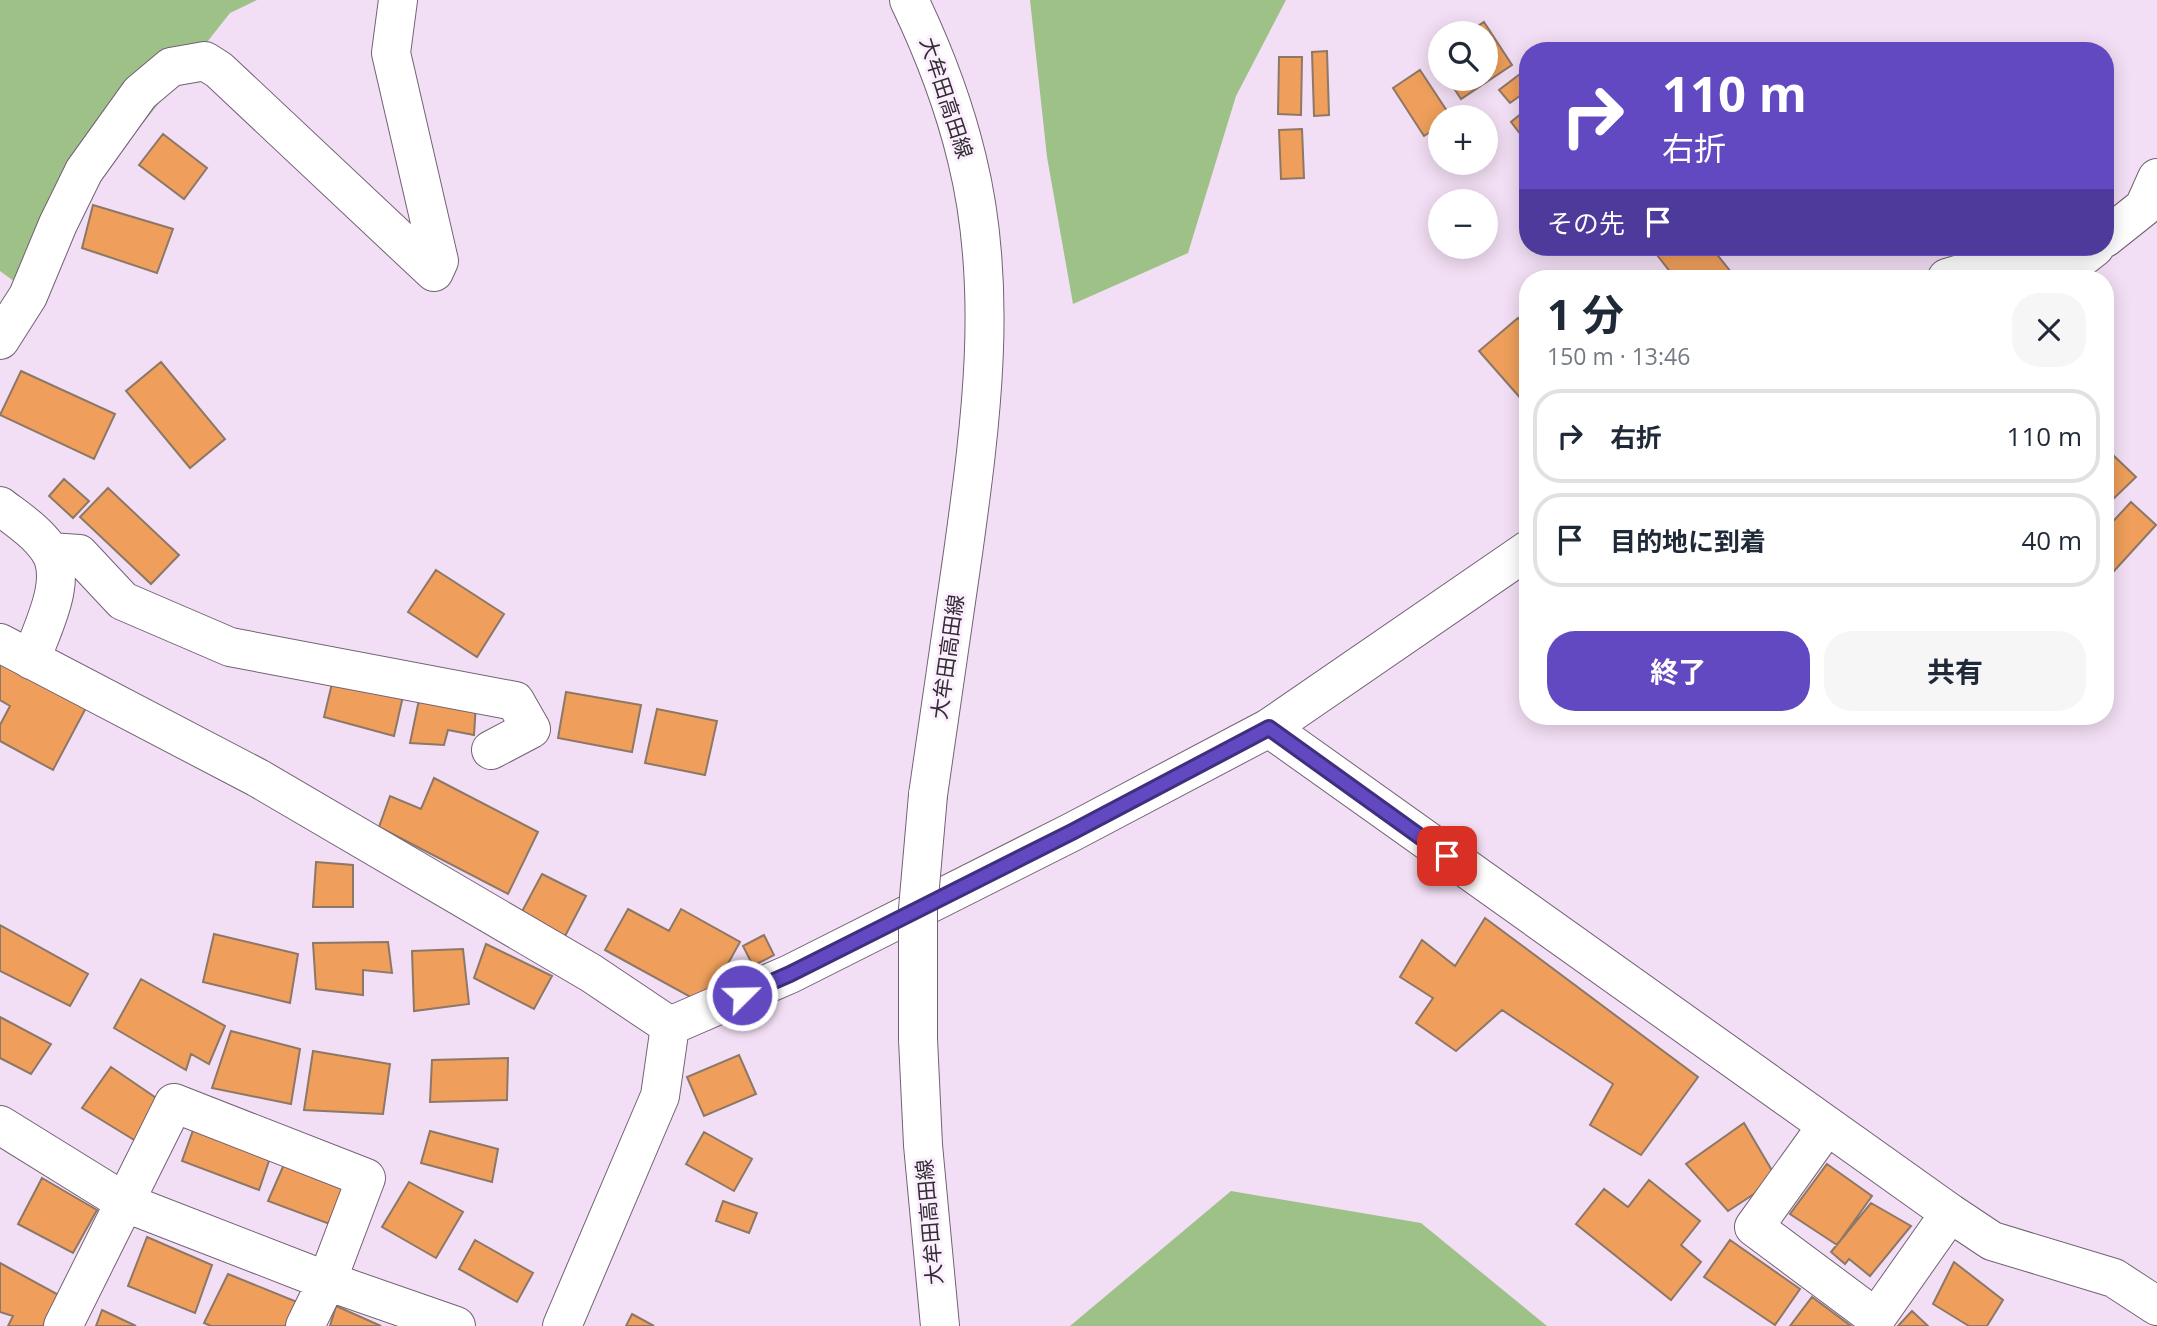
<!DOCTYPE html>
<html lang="ja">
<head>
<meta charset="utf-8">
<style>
	body { margin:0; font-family:"Open Sans","Noto Sans JP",sans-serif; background:#f6f6f7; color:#1f2937; height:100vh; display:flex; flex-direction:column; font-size:26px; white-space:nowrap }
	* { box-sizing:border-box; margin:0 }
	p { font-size:23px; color:#747a83 }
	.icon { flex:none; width:38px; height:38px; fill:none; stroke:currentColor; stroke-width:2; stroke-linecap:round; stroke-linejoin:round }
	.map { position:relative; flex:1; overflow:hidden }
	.side { position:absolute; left:1519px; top:270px; width:595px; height:455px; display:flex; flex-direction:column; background:#fff; border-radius:28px; box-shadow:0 4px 18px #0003 }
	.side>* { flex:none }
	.guide { position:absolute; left:1519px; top:42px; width:595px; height:214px; border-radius:28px; box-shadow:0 4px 18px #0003; background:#6249c2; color:#fff; overflow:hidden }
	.fabs { position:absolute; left:1428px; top:21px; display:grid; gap:14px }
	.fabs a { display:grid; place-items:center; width:70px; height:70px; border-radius:50%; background:#fff; box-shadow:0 4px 18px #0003; font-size:35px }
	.pin { position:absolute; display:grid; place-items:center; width:60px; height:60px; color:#fff; margin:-30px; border-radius:14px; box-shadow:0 4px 10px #0006 }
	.me { position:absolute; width:77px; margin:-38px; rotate:67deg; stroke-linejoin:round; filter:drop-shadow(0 0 5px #0008) }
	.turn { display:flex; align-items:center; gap:24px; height:147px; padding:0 28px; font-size:32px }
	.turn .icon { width:91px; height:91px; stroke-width:2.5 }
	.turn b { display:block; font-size:49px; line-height:60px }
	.then { display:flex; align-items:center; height:66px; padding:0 28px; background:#0003; gap:14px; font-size:26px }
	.round { display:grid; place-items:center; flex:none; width:74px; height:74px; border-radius:28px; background:#f6f6f7 }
	.headline { display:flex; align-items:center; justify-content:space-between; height:119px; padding:0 28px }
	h1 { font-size:42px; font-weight:700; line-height:52px }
	.primary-button { display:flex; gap:14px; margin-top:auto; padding:14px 28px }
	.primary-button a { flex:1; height:80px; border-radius:28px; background:#6249c2; color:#fff; font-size:28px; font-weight:700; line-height:80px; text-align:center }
	.primary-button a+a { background:#f6f6f7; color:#1f2937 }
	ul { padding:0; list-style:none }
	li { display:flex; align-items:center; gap:21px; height:94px; margin:0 14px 10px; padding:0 14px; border:4px solid #e0e1e3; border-radius:28px }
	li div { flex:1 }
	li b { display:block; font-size:26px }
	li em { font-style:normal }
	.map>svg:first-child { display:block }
	.green { fill:#9ec188 }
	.building { fill:#ef9f5b; stroke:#8d7767; stroke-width:2 }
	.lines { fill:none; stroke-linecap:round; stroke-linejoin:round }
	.minor-casing { stroke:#726174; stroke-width:40 }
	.major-casing { stroke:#726174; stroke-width:40 }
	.minor { stroke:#fff; stroke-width:38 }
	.major { stroke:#fff; stroke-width:38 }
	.major-bridge-casing { stroke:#726174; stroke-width:40; stroke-linecap:butt }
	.major-bridge { stroke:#fff; stroke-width:38 }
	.route-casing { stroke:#402f7e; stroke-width:18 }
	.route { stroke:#6249c2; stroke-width:12 }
	.labels { text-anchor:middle; stroke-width:6; stroke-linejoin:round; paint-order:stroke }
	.street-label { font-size:21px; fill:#332c34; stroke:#fbeffd }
</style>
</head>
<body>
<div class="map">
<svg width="2157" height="1326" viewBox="0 0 2157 1326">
	<rect width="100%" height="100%" fill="#f3dff5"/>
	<path class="green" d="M0,0H257L230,13L88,193L26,290L0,271Z
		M1030,0H1286L1236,96L1188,253L1073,304L1047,157Z
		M1231,1191L1421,1223L1547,1326H1070Z"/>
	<path class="building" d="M1484,22L1512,65L1461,99L1448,79H1486V33H1467Z
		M1327,51L1329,115L1314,116L1312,52Z
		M1440,51V68L1432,56Z
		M1279,57H1302L1301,115L1278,114Z
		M1420,70L1451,117H1440V126L1424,136L1393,88Z
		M1524,71L1528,90L1510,103L1499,90Z
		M1528,108V144L1511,122Z
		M1302,129L1304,178L1281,179L1279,130Z
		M163,134L207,168L184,199L139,165Z
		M93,205L173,229L157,273L82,248Z
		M1667,247H1711L1731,272L1722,278H1675L1657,255Z
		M1518,318L1528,329V397L1523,401L1479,351Z
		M161,362L225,439L190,468L126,391Z
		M21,371L115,414L94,459L0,415Z
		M2113,455L2136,477L2105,507V463Z
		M64,479L89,501L73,518L49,496Z
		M108,488L179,555L151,584L80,517Z
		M2131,502L2156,525L2105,581V530Z
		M436,570L504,614L477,657L408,612Z
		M0,659L87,706L53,770L0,741V725L10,706L0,700Z
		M334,675L403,696L394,736L324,717Z
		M421,690L476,703L474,735L448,730L444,745L410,743Z
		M566,692L641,705L632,752L558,738Z
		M657,709L717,721L705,775L645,763Z
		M434,778L538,832L508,894L379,827L390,796L421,809Z
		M316,862L353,865V907H313Z
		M542,874L586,896L563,940L519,917Z
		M628,909L669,931L681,909L740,942L705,1005L605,950Z
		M1485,918L1698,1077L1641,1155L1590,1125L1613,1084L1502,1010L1456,1051L1416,1023L1433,998L1400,977L1422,940L1455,966Z
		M0,925L88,974L70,1006L0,971Z
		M214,934L298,954L290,1003L203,982Z
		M764,935L774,955L753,966L743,946Z
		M388,942L392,973L363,970V995L316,989L313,943Z
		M486,944L552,976L534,1009L474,978Z
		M463,949L469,1004L414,1011L412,951Z
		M141,979L225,1026L209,1064L191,1054L186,1070L114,1028Z
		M0,1017L51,1044L31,1074L0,1058Z
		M231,1031L300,1049L291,1104L212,1088Z
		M313,1051L390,1064L383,1114L304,1110Z
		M739,1055L756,1094L704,1116L687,1077Z
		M508,1058L507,1100L430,1102L432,1060Z
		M111,1067L165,1104L139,1143L82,1108Z
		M196,1122L271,1155L259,1190L182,1161Z
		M1744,1123L1777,1179L1728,1211L1686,1164Z
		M430,1131L498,1149L492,1182L421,1163Z
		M704,1132L752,1159L734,1191L686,1164Z
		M285,1162L348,1184L335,1226L268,1201Z
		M1827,1164L1872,1196L1837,1245L1790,1214Z
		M42,1178L97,1210L73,1253L18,1224Z
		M1649,1180L1700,1221L1681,1245L1701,1262L1671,1300L1576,1224L1604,1189L1628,1207Z
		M409,1182L463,1212L436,1258L382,1227Z
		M723,1201L757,1213L749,1233L716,1221Z
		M1871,1203L1911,1226L1870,1276L1849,1259L1845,1264L1831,1252Z
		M147,1237L212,1265L195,1313L128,1286Z
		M475,1240L533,1273L517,1302L459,1269Z
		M1730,1240L1800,1289L1775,1325L1704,1277Z
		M1954,1262L2003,1300L1987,1326H1969L1933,1304Z
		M0,1263L66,1299L57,1326H8L13,1316L0,1312Z
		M228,1274L302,1304L290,1326H211L204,1323Z
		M1812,1297L1851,1326H1790Z
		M336,1306L381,1326H330Z
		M102,1310L136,1326H96Z
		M1912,1311L1928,1326H1898Z
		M632,1314L654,1326H626Z"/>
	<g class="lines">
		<g class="minor-casing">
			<path id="minor" d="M2105,238L2144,207L2157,178
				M1947,278L1983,267L2081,258L2095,247
				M0,340L28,296L58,224L84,171L140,93L171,67L205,61L219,70L434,272L439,261L391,53L398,0
				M0,506C17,519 37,532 49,550C69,580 41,630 31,660
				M50,552L79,554L123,601L230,647L515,701L531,729L491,750
				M0,643L258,778L591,973L670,1026
				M1269,728L1950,1213L1992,1241L2114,1278L2157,1306
				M670,1026L790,974L1072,832L1269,728L1528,550
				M0,1125L126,1203L327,1281L456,1326
				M1826,1127L1754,1227L1876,1318L1950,1213
				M63,1326L174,1103L366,1178L327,1281L305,1326
				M562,1326L660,1096L670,1026"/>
		</g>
		<g class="major-casing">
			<path id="major" d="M909,0C933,50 954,105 967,159C999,289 981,423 963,553C951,634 940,714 928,795
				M918,1039L923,1145L940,1326"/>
		</g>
		<use href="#minor" class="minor"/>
		<use href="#major" class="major"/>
		<g class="major-bridge-casing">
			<path id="major-bridge" d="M918,1039V909L928,795"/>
		</g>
		<use href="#major-bridge" class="major-bridge"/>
	</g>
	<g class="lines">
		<g class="route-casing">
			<path id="route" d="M742,995L790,974L1072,832L1269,728L1447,856"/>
		</g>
		<use href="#route" class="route"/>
	</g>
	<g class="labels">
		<g class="street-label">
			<text transform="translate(946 98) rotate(72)" y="7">大牟田高田線</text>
			<text transform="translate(948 657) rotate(-82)" y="7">大牟田高田線</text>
			<text transform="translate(930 1222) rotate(-95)" y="7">大牟田高田線</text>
		</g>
	</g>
</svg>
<div class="fabs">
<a><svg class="icon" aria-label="search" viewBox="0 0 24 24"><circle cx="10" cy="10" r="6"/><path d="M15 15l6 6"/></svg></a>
<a>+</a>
<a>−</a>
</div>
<div class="pin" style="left:1447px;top:856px;background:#d93025"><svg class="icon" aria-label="arrive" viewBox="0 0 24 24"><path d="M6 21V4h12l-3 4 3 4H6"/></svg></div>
<svg class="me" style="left:742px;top:995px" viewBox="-20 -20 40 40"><circle r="17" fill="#6249c2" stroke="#fff" stroke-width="3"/><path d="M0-11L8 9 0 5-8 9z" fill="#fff"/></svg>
<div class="guide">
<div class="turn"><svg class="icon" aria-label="right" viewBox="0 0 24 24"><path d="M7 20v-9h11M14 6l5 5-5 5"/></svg><div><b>110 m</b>右折</div></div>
<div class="then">その先<svg class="icon" aria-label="arrive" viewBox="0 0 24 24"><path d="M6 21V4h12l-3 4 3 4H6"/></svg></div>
</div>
<section class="side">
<div class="headline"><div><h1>1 分</h1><p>150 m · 13:46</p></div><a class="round"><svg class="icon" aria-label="close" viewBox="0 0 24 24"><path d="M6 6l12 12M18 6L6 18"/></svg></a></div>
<ul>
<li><svg class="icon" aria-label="right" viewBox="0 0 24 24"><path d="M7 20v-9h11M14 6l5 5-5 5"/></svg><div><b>右折</b></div><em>110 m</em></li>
<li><svg class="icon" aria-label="arrive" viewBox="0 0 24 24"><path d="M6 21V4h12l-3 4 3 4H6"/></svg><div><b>目的地に到着</b></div><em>40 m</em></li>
</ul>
<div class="primary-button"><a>終了</a><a>共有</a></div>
</section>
</div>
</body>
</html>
